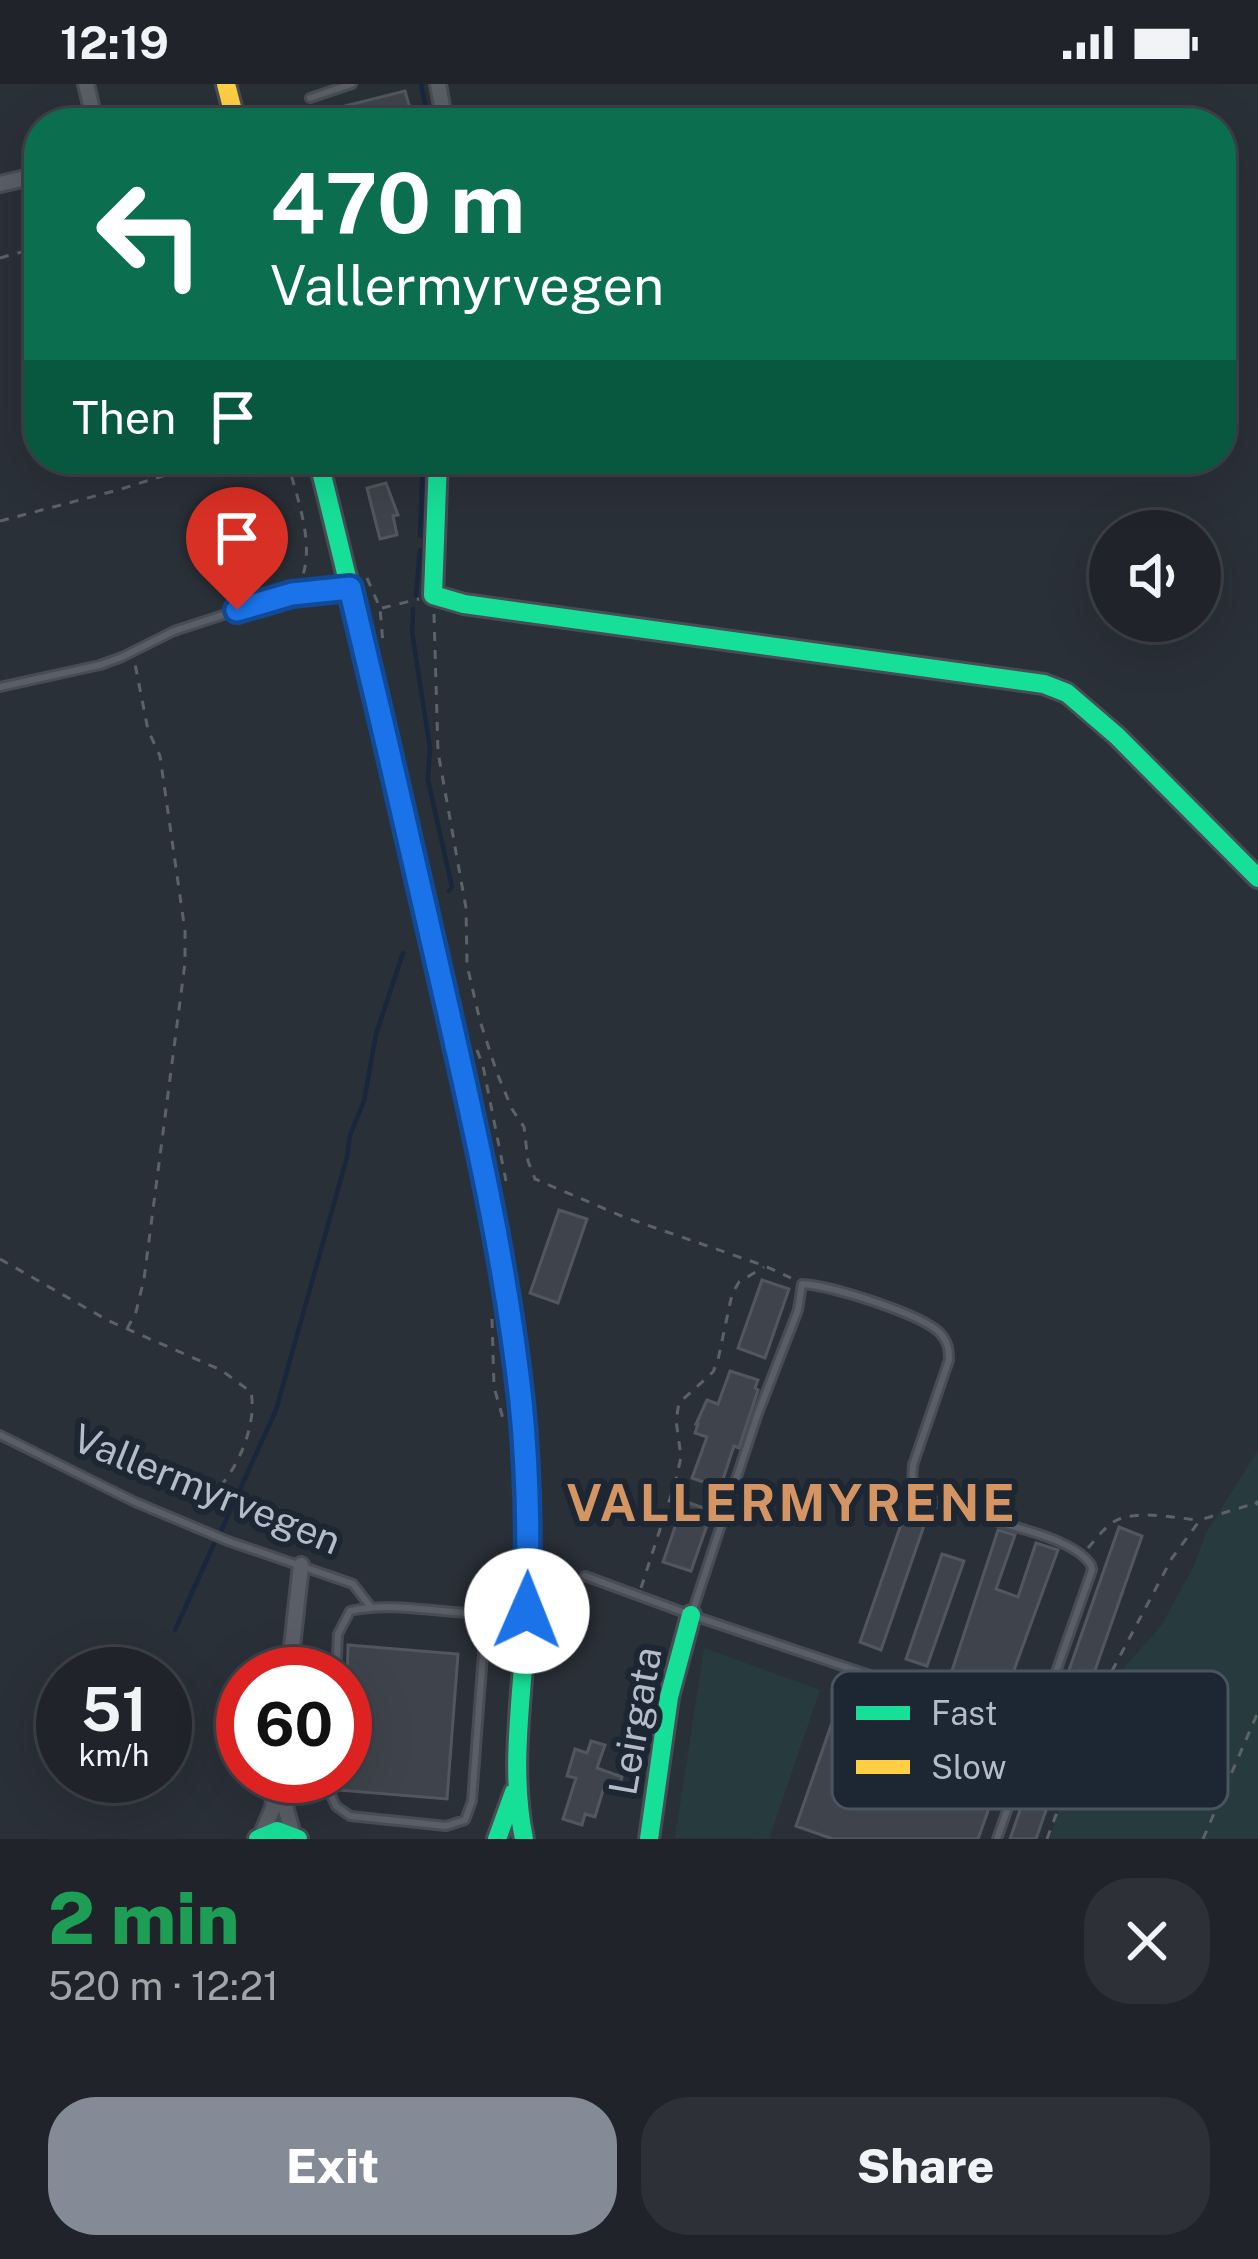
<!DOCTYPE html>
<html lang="en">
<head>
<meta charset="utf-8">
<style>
	body { margin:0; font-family:"Public Sans",sans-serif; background:#2d3036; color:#f1f3f6; height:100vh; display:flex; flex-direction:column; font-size:45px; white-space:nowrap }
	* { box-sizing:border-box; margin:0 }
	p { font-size:39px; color:#a2a4a8 }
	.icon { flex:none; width:66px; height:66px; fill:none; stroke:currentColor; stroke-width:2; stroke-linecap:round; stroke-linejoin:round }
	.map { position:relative; height:1755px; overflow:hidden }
	.panel { display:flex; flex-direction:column; background:#20242a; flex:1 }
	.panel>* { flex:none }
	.top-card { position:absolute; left:24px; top:24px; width:1212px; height:366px; border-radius:48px; box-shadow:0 12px 48px #0002,0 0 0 3px #3d4147; background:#0b6e4f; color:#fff; overflow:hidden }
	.fabs { position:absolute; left:1089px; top:426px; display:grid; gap:24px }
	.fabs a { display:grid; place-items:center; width:132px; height:132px; border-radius:50%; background:#20242a; box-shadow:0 12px 48px #0002,0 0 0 3px #3d4147; font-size:60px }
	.speed { position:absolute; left:36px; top:1563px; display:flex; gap:24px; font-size:60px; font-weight:700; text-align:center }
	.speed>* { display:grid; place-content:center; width:156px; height:156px; border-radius:50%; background:#20242a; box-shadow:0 12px 48px #0002,0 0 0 3px #3d4147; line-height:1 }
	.speed small { font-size:30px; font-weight:400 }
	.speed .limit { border:18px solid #d22; background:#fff; color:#111 }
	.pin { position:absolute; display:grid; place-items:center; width:102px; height:102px; color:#fff; margin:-123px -51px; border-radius:50% 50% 50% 0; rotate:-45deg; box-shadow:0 0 12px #0007 }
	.pin .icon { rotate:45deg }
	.me { position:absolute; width:132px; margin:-66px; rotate:1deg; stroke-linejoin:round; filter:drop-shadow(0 0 9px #0008) }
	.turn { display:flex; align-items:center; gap:42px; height:252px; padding:0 48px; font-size:54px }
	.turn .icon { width:156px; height:156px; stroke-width:2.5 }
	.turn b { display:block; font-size:84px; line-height:102px }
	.then { display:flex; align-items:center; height:114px; padding:0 48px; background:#0003; gap:24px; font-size:45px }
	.round { display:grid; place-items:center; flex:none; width:126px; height:126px; border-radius:48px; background:#2d3036 }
	.head { display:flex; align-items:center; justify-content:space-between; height:204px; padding:0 48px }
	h1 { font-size:72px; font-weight:800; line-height:90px; color:#1e9e55 }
	.cta { display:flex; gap:24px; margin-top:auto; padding:24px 48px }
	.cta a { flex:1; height:138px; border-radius:48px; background:#848b96; color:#fff; font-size:48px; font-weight:800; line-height:138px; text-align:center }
	.cta a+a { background:#2d3036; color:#f1f3f6 }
	.status { display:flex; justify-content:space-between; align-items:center; height:84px; padding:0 60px; background:#20242a; direction:ltr }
	.status svg { height:33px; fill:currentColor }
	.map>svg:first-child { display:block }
	.green { fill:#273a3e }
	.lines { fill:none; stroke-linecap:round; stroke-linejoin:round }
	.stream { stroke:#19273c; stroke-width:4.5 }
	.building { fill:#3f444c; stroke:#52575f; stroke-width:3 }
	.lane-casing { stroke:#484c55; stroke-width:12 }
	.street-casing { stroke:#484c55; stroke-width:20 }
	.fast-casing { stroke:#484c55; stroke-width:24 }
	.slow-casing { stroke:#484c55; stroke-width:24 }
	.path { stroke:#5c6268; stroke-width:3; stroke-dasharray:9 9; stroke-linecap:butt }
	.lane { stroke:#5a5e66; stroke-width:6 }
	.street { stroke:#5a5e66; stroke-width:14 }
	.fast { stroke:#16e098; stroke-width:18 }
	.slow { stroke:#ffcf43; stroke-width:18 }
	.route-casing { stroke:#114b97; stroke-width:30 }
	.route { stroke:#1a73e8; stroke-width:21 }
	.labels { text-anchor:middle; stroke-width:12; stroke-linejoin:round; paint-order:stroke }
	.street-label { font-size:39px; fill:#b4bcc9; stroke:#1d2633 }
	.district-label { font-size:51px; font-weight:bold; letter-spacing:3px; fill:#d59563; stroke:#1d2633 }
	.key { fill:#1d2633; stroke:#4a5360; stroke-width:3 }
	.key-label { font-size:33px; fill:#b4bcc9 }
</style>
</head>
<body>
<div class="status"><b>12:19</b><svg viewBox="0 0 49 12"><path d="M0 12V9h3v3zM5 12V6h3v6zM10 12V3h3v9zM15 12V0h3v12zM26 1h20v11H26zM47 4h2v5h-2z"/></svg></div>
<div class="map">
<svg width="1258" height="1755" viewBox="0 0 1258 1755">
	<rect width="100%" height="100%" fill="#2a3038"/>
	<path class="green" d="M1258,1366V1755H1050L1082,1648L1107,1603L1161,1542L1194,1482L1206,1449Z
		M704,1564L820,1606L769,1755L675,1754Z"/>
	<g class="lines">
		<path class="stream" d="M421,0L428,35
			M420,452L423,375
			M416,511L420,466
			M413,525L412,548L430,664L428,696L452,803L449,807
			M222,1445L276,1326L347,1073L350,1051L364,1017L376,950L403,869
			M175,1546L214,1460"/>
	</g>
	<path class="building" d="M405,7L411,28L367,39H293L292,35Z
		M386,399L398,431L393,432L397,451L380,455L367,404Z
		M559,1126L587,1135L558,1219L530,1209Z
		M762,1196L789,1205L765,1274L738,1264Z
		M730,1287L758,1296L755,1304L758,1306L739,1364L734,1362L720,1404L692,1394L707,1353L695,1349L698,1340H696L707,1316L718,1320Z
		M684,1417L712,1427L691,1487L663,1478Z
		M906,1426L927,1433L881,1566L860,1558Z
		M1119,1443L1142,1452L1036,1755H1010Z
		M998,1446L1015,1451L996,1505L1018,1513L1036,1459L1058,1466L999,1627L945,1608Z
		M942,1470L964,1477L927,1582L906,1575Z
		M348,1561L458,1570L447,1715L337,1706L338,1692H345Z
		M842,1610L881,1623L882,1619L934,1638L940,1623L994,1641L993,1644L1015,1651L978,1755H833L796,1742Z
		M591,1657L605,1661L597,1684L622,1693L618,1707L604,1703L595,1733L585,1730L582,1741L563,1735L576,1694L567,1692L575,1665L587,1669Z"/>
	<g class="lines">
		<g class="lane-casing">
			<path id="lane" d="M310,14L352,0
				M0,603L100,581L122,573L174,547L269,516L292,510L346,504
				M0,1351L135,1418L228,1457L353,1500L370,1522
				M585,1492L691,1531L1036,1647
				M693,1526L757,1332L798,1226L802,1200C830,1201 921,1230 940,1249C948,1258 949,1265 949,1276L913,1381C913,1388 911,1393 914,1400C928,1435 1064,1439 1091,1481L1092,1486L997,1755
				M336,1590L338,1550L350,1527C400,1515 464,1536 519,1528
				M330,1692L329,1707L336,1722L350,1732L446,1742L465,1736L472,1717L486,1530"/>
		</g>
		<g class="street-casing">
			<path id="street" d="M86,0L95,39
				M438,0L445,39
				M0,100L39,91
				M289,1590L301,1481
				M280,1704L293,1751
				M261,1752L273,1724L277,1692"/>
		</g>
		<g class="fast-casing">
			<path id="fast" d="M318,375C362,552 404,729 444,907C472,1028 502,1150 516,1273C526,1361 530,1449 526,1537C523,1610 509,1683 524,1755
				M438,375L433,511L464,520L1044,600L1067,609L1117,652L1258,794
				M258,1755L277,1747L298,1755
				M497,1755L514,1708
				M649,1755L669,1613L691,1531"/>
		</g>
		<g class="slow-casing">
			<path id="slow" d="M226,0L236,39"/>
		</g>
		<path class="path" d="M0,174L39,163
			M287,375C296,413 317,461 300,499
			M0,437L118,406L217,375
			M367,494L380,524L383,560
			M382,524L419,515
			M434,530L438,668L466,824L467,881L480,937L497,989L512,1025L524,1043L528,1077L535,1095L624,1133L765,1182L791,1194
			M477,966L483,982L506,1097
			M0,1175L109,1237L221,1286L251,1308C259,1348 227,1412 188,1427
			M492,1235L494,1303L504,1338
			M127,1245L136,1228L144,1195L185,879V847L160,672L148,646L135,580
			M1258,1417L1256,1419L1258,1421
			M1088,1464C1096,1455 1106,1441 1117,1436C1139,1426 1175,1434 1198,1436
			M641,1504L676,1396L681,1373L676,1336L679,1319L713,1288L718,1276L732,1210L739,1198L764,1183
			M1047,1755L1104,1602L1172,1474L1200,1436L1256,1419
			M1203,1755L1258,1628"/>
		<use href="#lane" class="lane"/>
		<use href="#street" class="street"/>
		<use href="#fast" class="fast"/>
		<use href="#slow" class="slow"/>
	</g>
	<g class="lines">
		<g class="route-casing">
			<path id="route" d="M237,526L292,510L350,504C382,637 413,771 443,904C474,1040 506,1178 521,1317C528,1387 529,1457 527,1527"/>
		</g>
		<use href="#route" class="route"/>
	</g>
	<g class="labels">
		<g class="street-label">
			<text transform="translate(207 1405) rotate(22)" y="14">Vallermyrvegen</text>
			<text transform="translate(635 1637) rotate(-80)" y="14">Leirgata</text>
		</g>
		<g class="district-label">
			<text x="792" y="1437">VALLERMYRENE</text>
		</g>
	</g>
	<rect x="832" y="1587" width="396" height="138" rx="18" class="key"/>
	<rect x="856" y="1622" width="54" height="14" fill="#16e098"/>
	<rect x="856" y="1676" width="54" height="14" fill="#ffcf43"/>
	<g class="key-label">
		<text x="931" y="1641">Fast</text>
		<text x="931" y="1695">Slow</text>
	</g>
</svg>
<div class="fabs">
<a><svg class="icon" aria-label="sound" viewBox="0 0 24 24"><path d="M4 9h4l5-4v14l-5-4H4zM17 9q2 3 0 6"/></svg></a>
</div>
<div class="speed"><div>51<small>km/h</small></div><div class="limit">60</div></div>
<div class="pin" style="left:237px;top:526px;background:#d93025"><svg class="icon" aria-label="arrive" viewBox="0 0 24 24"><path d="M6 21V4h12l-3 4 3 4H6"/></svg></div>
<svg class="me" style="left:527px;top:1527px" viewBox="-20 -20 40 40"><circle r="19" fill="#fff"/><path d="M0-13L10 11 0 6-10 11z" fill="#1a73e8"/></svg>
<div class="top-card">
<div class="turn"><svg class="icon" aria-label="left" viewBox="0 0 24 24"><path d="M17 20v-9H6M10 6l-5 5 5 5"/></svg><div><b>470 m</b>Vallermyrvegen</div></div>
<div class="then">Then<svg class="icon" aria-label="arrive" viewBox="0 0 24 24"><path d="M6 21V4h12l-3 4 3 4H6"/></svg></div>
</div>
</div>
<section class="panel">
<div class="head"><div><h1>2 min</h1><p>520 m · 12:21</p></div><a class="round"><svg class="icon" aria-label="close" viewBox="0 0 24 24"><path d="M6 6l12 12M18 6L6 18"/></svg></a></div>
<div class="cta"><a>Exit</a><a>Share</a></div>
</section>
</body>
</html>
